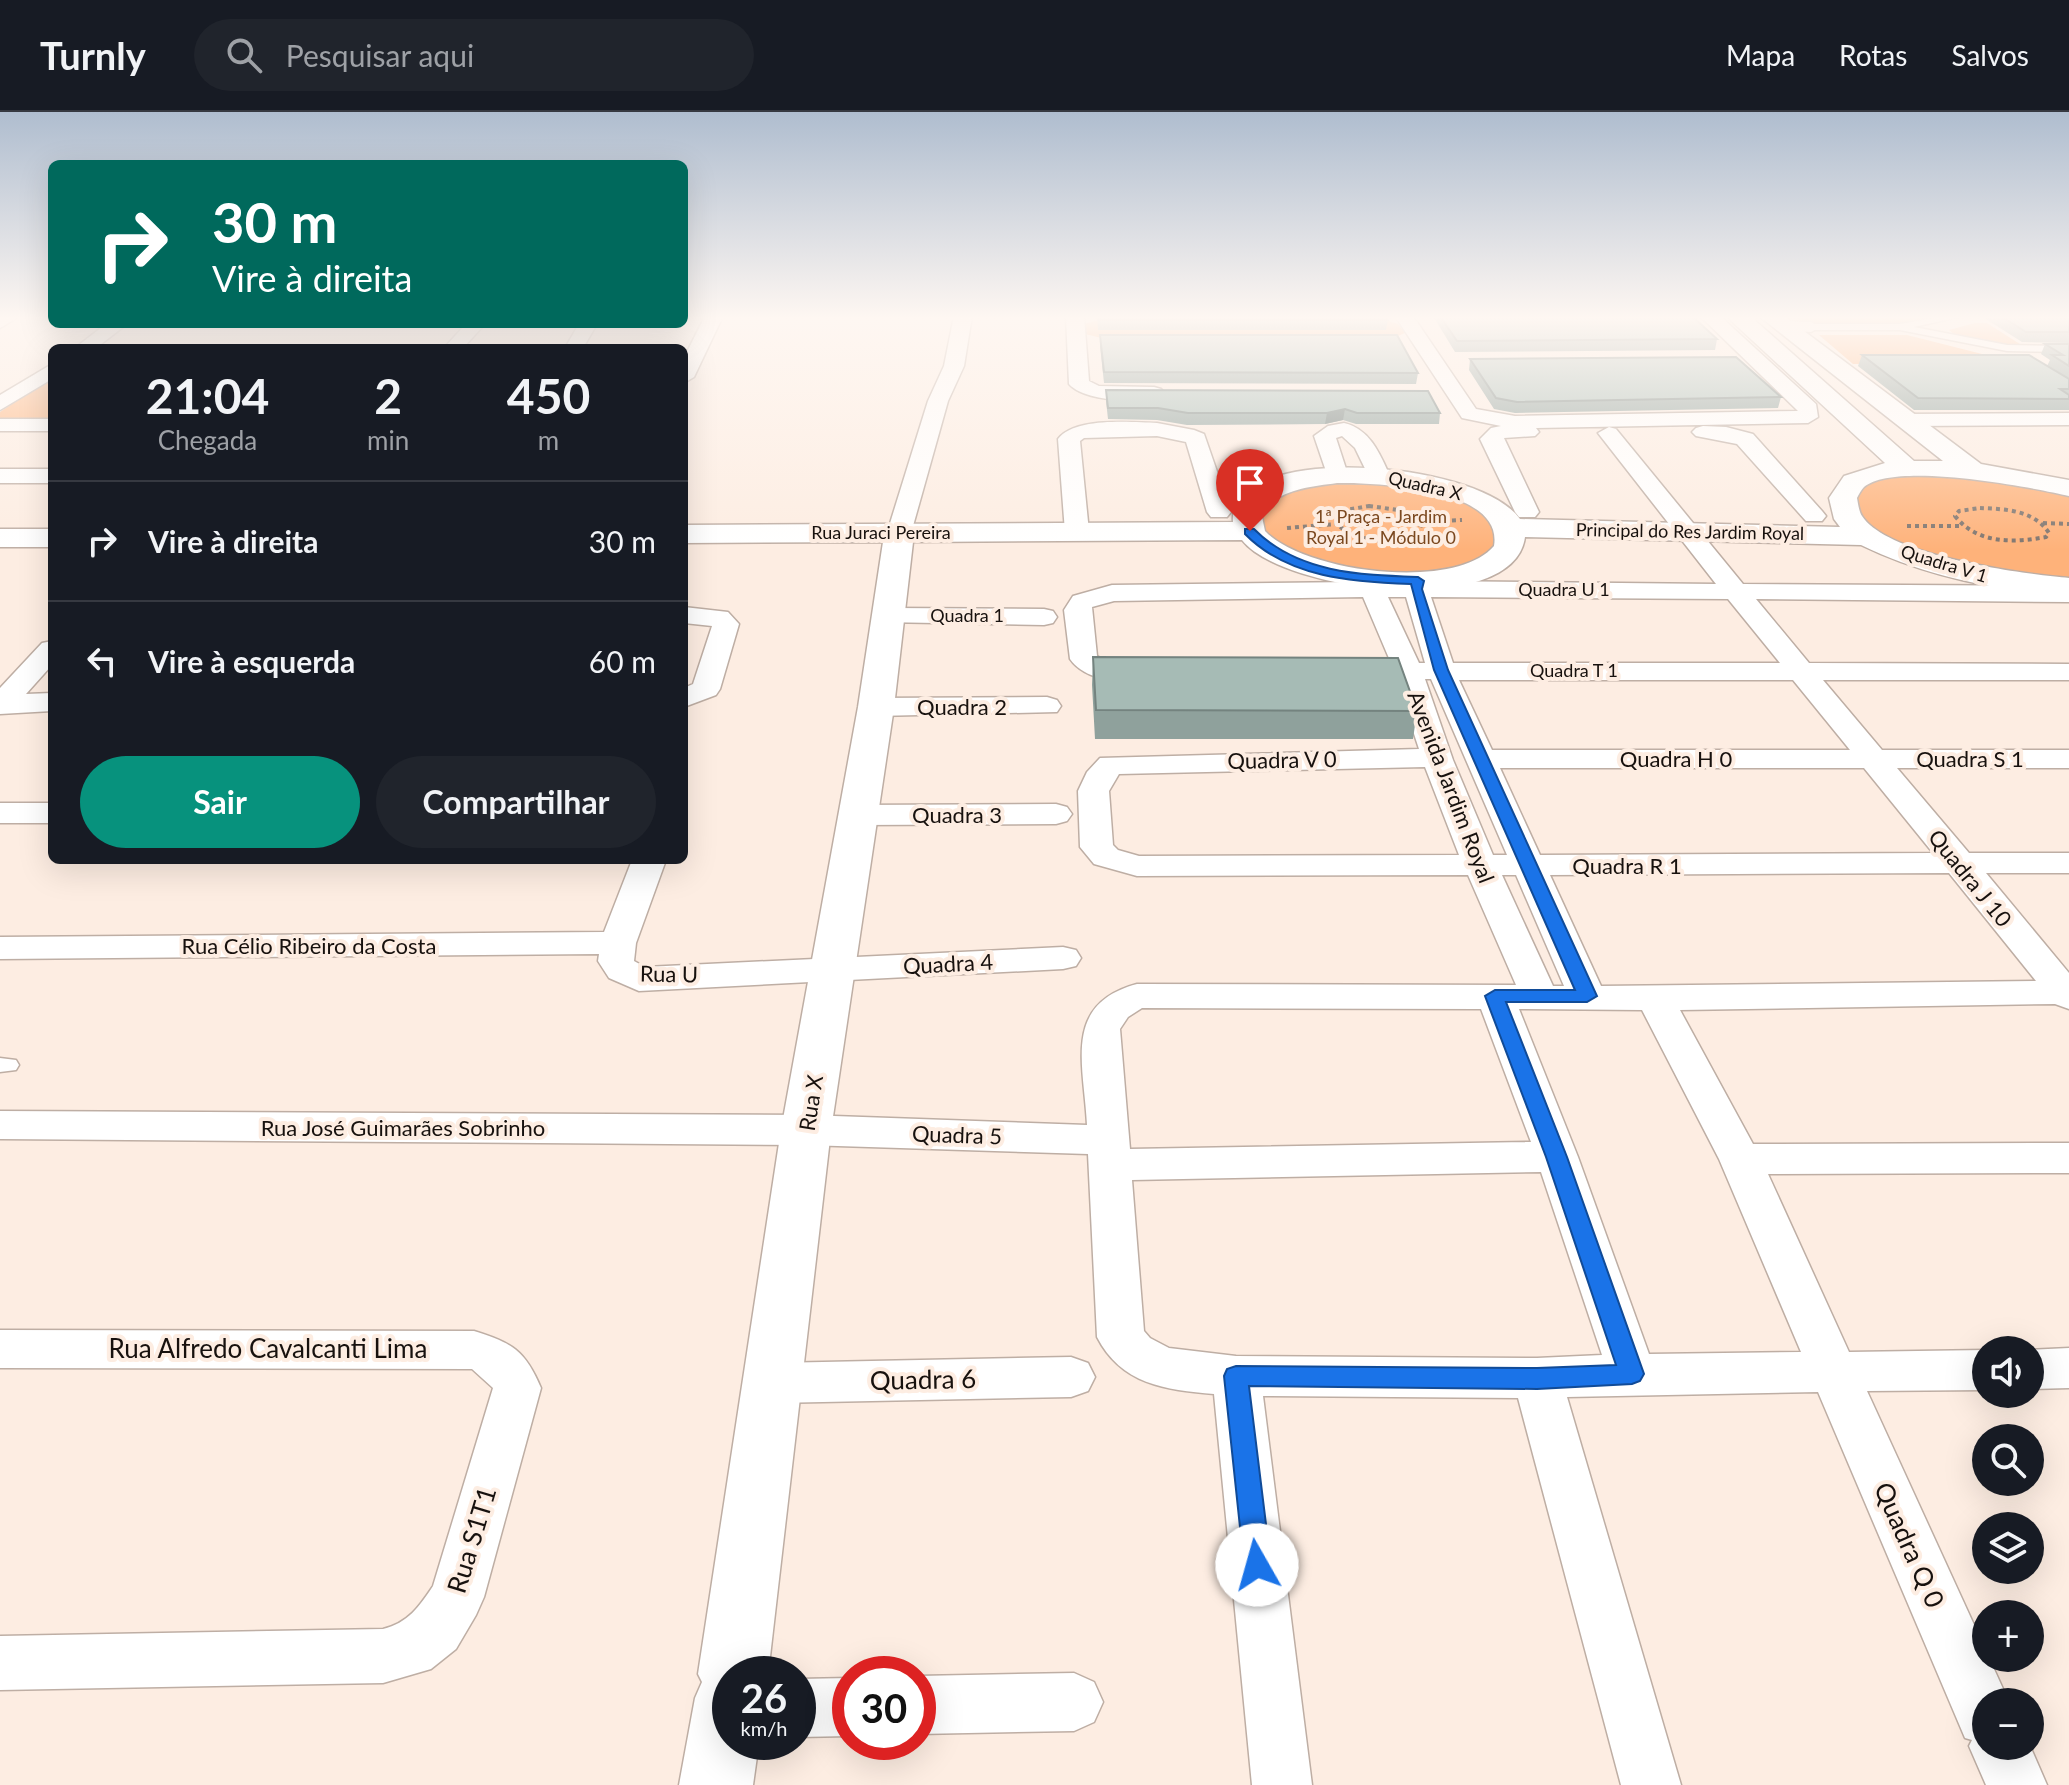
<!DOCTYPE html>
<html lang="pt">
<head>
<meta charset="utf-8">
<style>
	body { margin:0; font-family:Lato,sans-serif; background:#20242c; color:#f1f3f6; height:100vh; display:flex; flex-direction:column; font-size:30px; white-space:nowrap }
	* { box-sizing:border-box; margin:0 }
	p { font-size:26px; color:#9ea1a6 }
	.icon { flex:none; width:44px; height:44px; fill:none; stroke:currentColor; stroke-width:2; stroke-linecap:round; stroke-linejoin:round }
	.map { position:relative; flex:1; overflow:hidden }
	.panel { position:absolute; left:48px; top:232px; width:640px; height:520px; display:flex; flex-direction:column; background:#171b24; border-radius:12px; box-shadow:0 8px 32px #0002 }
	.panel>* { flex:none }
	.guide { position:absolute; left:48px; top:48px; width:640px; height:168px; border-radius:12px; box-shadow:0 8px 32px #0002; background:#00695c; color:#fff; overflow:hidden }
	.fabs { position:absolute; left:1972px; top:1224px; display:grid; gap:16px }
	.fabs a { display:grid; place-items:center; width:72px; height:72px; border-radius:50%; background:#171b24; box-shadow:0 8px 32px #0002; font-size:40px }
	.speed { position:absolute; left:712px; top:1544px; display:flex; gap:16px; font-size:40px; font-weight:700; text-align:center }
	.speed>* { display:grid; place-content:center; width:104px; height:104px; border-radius:50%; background:#171b24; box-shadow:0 8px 32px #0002; line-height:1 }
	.speed small { font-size:20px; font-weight:400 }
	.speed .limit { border:12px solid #d22; background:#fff; color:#111 }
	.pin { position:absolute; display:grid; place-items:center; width:68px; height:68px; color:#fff; margin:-82px -34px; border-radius:50% 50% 50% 0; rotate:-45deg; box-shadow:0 0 8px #0007 }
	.pin .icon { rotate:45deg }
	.me { position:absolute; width:88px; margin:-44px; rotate:353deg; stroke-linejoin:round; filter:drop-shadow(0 0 6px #0008) }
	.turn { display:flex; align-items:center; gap:28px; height:168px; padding:0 32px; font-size:36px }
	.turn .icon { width:104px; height:104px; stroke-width:2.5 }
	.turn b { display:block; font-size:56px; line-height:68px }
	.eta { display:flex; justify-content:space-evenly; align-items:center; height:136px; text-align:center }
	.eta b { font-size:48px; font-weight:700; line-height:56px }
	.cta { display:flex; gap:16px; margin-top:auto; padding:16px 32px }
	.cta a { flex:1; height:92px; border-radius:48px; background:#07927d; color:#fff; font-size:32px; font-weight:700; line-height:92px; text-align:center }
	.cta a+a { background:#20242c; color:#f1f3f6 }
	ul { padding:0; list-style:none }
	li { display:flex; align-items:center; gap:24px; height:120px; padding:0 32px; border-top:2px solid #363941 }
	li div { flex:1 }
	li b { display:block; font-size:30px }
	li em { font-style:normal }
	header { display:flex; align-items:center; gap:48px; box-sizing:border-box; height:112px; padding:0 40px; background:#171b24; border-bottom:2px solid #363941 }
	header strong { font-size:38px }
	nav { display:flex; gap:44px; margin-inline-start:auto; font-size:28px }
	.search { width:560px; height:72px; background:#20242c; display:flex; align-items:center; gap:20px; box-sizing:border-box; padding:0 28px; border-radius:44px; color:#9ea1a6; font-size:30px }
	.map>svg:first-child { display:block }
	.green { fill:#feb27a }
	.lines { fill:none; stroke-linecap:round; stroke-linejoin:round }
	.lane-casing { stroke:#beaea4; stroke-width:3 }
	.street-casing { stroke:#beaea4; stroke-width:3 }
	.secondary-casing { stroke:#beaea4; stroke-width:3 }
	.path { stroke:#7f756e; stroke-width:4; stroke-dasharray:4 4; stroke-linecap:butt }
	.lane { fill:#fff; fill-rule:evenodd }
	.street { fill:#fff; fill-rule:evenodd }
	.secondary { fill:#fff; fill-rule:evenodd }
	.wall { fill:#8fa19c }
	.shaded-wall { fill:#74837f }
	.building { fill:#a6bbb5; stroke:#74837f; stroke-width:2 }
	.route { fill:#1a73e8; stroke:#114b97; stroke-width:2 }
	.labels { text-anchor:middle; stroke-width:8; stroke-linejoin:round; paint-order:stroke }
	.far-street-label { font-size:18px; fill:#17110e; stroke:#fdede2 }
	.far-park-label { font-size:18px; fill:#7b481f; stroke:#fdede2 }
	.street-label { font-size:22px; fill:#17110e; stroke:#fdede2 }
	.near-street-label { font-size:26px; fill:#17110e; stroke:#fdede2 }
</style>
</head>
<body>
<header>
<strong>Turnly</strong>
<div class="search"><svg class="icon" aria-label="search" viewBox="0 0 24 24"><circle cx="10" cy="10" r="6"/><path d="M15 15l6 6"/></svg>Pesquisar aqui</div>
<nav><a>Mapa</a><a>Rotas</a><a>Salvos</a></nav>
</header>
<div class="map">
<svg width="2069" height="1673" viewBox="0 0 2069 1673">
	<rect width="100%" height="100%" fill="#fdede2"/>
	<path class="green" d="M1793,204H1937L1940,207L1911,214L1805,213Z
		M1098,208H1386L1398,212L1405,221L1393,226H1102L1085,222L1084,212Z
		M1975,211H1987L2023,234L1996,233L1955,223L1949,218Z
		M1819,223H1907L1994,245L2001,251L1853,252Z
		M52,265V309H0V300Z
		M1931,360L2069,380V471L2029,469L1894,431L1859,406L1855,382C1876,363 1904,363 1931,360Z
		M1334,366L1447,378L1503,412L1493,445L1424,465L1337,459L1262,424L1260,394L1268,386Z"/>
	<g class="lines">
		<g class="lane-casing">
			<path id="lane" d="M1944,204H1963L1914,215L2007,233L2069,234V240L2007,239L1900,218H1811L1806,215L1811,212H1900Z
				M0,946L16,948L19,953L16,958L0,960Z"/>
		</g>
		<g class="street-casing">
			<path id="street" d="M0,204H20L0,216Z
				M705,204H723L694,265L684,271V246Z
				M954,204H972L964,254L948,289L911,421L907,426H891L887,421L928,289L944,254Z
				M1066,204H1084L1089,269L1099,274L1154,275L1161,277L1164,281L1161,285C1139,291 1085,290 1069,272Z
				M1395,204H1413L1476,297L1515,304L1798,299L1700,204H1720L1816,292L1818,305L1808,311L1536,316L1539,320L1535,324L1504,326L1539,400L1535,405H1519L1515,400L1480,327L1491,316L1501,314L1462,306Z
				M1783,209L1811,210L1820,215L1811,220L1777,218L1774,214L1777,210Z
				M106,212H127L96,236H75Z
				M466,212H485L463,236H444Z
				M579,212H597L583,236H565Z
				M52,252V267L0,298V283Z
				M2069,301V313L1906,314L1896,308L1906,302Z
				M0,307H52V319H0Z
				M1157,311L1194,318L1204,322L1231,400L1227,405H1211L1207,400L1186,330L1157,324L1084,326L1080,329L1089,420L1085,425H1069L1065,420L1058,327C1075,305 1131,310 1157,311Z
				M1344,311C1370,317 1380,342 1390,364L1387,369H1371L1355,336L1342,324L1336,326L1348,363L1337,370L1329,368L1314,324L1328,314Z
				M1703,314L1726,315L1753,322L1822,399L1826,404L1822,409H1806L1737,332L1696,324L1692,320L1696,316Z
				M1609,315L1616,317L1743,472L2069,474V490L1756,487L1809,551L2069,552V568H1823L1882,638H2069V656H1897L1969,741H2069V761H1986L2069,861V897L2055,892L1680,898L1753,1032L2069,1031V1061L1768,1062L1849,1240L1986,1238V1278L1867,1279L1986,1539V1546H1989L2009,1590H1986V1634H2030L2047,1673H1986L1969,1634L1972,1628L1965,1626L1818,1280L1567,1285L1681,1673H1621L1518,1286L1263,1284L1312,1673H1252L1214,1282C1165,1278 1121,1272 1097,1225L1088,1042L806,1033L0,1027V999L806,1003L1087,1013C1084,952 1062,892 1137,872L1516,873L1468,763L1137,764L1094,752L1080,735L1078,679L1087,660L1100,646L1419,637L1396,567L1343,565L1339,559L1343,553L1391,551L1363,485L1114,489L1092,495L1097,544L1107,550L1152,555L1156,561L1152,567C1127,573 1086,570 1070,547L1064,498L1073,484L1112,473L1353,470L1351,467L1355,462H1373L1378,470L1405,469L1409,464H1427L1431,469L1716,472L1598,321ZM1388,485H1406L1425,551H1419ZM1431,485L1728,487L1780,551H1453ZM1425,567H1431L1507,743H1493L1453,648ZM1459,568H1793L1850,638H1492ZM1425,655L1459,743L1139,744L1118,738L1113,733L1109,679L1119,662ZM1500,656H1864L1933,741L1540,743ZM1949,761L2036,869L1601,874L1550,763ZM1502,763H1516L1564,874H1553ZM1142,896L1481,897L1531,1030L1130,1037L1120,917L1128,905ZM1519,897L1642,898L1719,1047L1801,1240L1649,1242L1578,1045ZM1541,1060L1602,1243L1537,1246L1236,1244L1169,1236L1150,1226L1144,1219L1132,1068Z
				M0,357H52V371H0Z
				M684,495L728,500L739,512L720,577L716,583L684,595V576L693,572L712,514L684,511Z
				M890,496L1044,497L1053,499L1057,505L1053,511L1044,513L881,510L877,504L881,498Z
				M52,529V553L26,582L52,581V599L0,602V576L42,531Z
				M1047,585L1057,588L1061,594L1057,600L876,604L866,601L861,595L866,589L876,586Z
				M0,691H52V711H0Z
				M1056,692L1067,695L1072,702L1067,709L1056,712L857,713L846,710L841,703L846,696L857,693Z
				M632,748H666L636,831L634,849L645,855L1063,835L1076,838L1081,846L1076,854L1063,857L639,879L609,866L598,849L599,842L0,847V825L604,820Z
				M0,1218L474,1219C512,1231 525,1238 541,1276L484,1485L476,1503L456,1537L431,1557L383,1571L0,1578V1524L383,1517C408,1511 419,1495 433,1474L493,1276L472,1257L0,1256Z
				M2069,1236V1276L2030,1277V1238H2028Z
				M1071,1245L1088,1251L1095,1265L1088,1279L1071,1285L774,1291L757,1285L750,1271L757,1257L774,1251Z
				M1074,1561L1094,1570L1103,1590L1094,1610L1074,1619L918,1622V1564Z
				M850,1566V1624L798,1625V1567Z"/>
		</g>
		<g class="secondary-casing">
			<path id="secondary" d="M1726,204H1750L1914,349H1943L1759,204H1784L1981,352L2069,368V384C2030,375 1895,349 1864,375C1861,378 1859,382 1857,386C1858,391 1859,400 1862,404C1888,444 2023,462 2069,466V484C1998,479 1925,464 1861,433L1525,425C1514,508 1284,481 1242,428L913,430L894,595L831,1018L768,1562H730V1630H759L753,1673H679L695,1586L702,1570L698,1562L781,1018L858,595L883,430L684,431V413L1233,410C1226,330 1476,346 1520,407L1840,415L1834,407L1829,386L1844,364L1885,351ZM1337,371C1375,371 1504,375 1494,434C1455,480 1304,460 1265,419L1261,400C1281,377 1309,375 1337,371Z
				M0,417H52V435H0Z"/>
		</g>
		<path class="path" d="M1369,394L1399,398L1412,403L1421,413L1419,420C1391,434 1361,431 1336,412L1338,403L1346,398Z
			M1980,396C2005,397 2034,398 2049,421L2046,425C2013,431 1977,432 1955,404L1959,399Z
			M1420,410L1462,408
			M2043,411L2069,412
			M1907,414H1960
			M1287,416L1336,412"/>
		<use href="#lane" class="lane"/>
		<use href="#street" class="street"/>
		<use href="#secondary" class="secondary"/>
	</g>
	<path class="wall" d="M1097,204H1386L1388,208L1386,218H1098Z
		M1433,204H1692L1717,227L1715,238L1455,240Z
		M1981,204H2069V231L2022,230Z
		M1100,223L1418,261L1416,272L1104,271L1100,234Z
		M2045,232H2069V298H1914L1858,254L1862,243L2047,254L2050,248L2041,242Z
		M1470,247L1781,285L1778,296L1515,301L1494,297L1469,258Z
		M1106,278L1440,301L1439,312H1356L1343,308L1325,312L1187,313L1157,308L1108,307L1106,289Z
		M1093,545L1417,599L1413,627H1095L1092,573Z"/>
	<path class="shaded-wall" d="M1345,297L1343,308L1325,312L1327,301Z"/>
	<path class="building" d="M1098,204H1386L1388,208H1098Z
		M1440,204H1692L1717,227L1457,229Z
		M2001,204H2069V220H2026Z
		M1100,223H1397L1418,261L1104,260Z
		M2045,232H2069V254L2052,243H2063Z
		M1862,243H2029L2069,267V277H2060L2069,283V287L1918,286Z
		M1736,245L1781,285L1517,290L1496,286L1470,247Z
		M1106,278L1428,279L1440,301H1357L1345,297L1327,301H1188L1158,296H1108Z
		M1093,545L1398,546L1417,599L1096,598Z"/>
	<linearGradient id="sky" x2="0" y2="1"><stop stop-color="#afbdcf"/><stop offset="0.47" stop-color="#fef7f2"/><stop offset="1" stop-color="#fef7f2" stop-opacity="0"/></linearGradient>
	<rect width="2069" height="438" fill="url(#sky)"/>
	<path class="route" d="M1245,417H1254C1297,461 1360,463 1418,465L1424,469L1422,477L1448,558L1597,884L1587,890H1506L1567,1045L1644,1262L1640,1269L1632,1272L1537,1277L1249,1274L1271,1453L1267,1461L1257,1465L1248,1461L1244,1453L1224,1264L1227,1257L1236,1254L1537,1256L1616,1253L1546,1045L1485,884L1495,878H1575L1434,558L1411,472C1353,470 1288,466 1245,422Z"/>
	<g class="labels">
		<g class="far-street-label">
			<text transform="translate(1425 374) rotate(13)" y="6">Quadra X</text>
			<text transform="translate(1690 420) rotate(1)" y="6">Principal do Res Jardim Royal</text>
			<text x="881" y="427">Rua Juraci Pereira</text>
			<text transform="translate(1944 452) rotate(17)" y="6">Quadra V 1</text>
			<text x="1564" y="484">Quadra U 1</text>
			<text x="967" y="510">Quadra 1</text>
			<text x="1574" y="565">Quadra T 1</text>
		</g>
		<g class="far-park-label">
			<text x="1381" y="411">1ª Praça - Jardim<tspan x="1381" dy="21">Royal 1 - Módulo 0</tspan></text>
		</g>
		<g class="street-label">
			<text x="962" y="603">Quadra 2</text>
			<text x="1676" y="655">Quadra H 0</text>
			<text x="1970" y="655">Quadra S 1</text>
			<text transform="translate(1282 648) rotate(-1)" y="8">Quadra V 0</text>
			<text transform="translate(1451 675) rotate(69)" y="8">Avenida Jardim Royal</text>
			<text x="957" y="711">Quadra 3</text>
			<text x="1627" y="762">Quadra R 1</text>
			<text transform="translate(1970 766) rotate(51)" y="8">Quadra J 10</text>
			<text x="309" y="842">Rua Célio Ribeiro da Costa</text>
			<text transform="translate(948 852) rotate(-3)" y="8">Quadra 4</text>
			<text transform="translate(669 862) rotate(1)" y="8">Rua U</text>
			<text transform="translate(811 991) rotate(-81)" y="8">Rua X</text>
			<text x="403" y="1024">Rua José Guimarães Sobrinho</text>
			<text transform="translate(957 1023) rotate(2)" y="8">Quadra 5</text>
		</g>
		<g class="near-street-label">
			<text x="268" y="1246">Rua Alfredo Cavalcanti Lima</text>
			<text transform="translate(923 1268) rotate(-1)" y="9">Quadra 6</text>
			<text transform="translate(472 1428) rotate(-73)" y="9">Rua S1T1</text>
			<text transform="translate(1909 1433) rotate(66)" y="9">Quadra Q 0</text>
		</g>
	</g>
</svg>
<div class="fabs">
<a><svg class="icon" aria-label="sound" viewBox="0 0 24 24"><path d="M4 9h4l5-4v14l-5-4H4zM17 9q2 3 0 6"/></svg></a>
<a><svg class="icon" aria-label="search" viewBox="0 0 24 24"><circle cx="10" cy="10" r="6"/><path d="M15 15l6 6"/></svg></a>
<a><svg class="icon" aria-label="layers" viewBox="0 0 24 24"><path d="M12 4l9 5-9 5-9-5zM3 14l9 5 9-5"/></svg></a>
<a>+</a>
<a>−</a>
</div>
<div class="speed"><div>26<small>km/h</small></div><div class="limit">30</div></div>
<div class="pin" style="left:1250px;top:419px;background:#d93025"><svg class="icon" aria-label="arrive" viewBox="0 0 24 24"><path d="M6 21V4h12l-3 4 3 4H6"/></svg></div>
<svg class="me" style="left:1257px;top:1453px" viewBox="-20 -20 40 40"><circle r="19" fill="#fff"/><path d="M0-13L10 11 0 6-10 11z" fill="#1a73e8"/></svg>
<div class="guide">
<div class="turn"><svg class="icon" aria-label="right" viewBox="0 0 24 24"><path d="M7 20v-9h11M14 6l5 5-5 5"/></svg><div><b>30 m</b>Vire à direita</div></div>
</div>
<section class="panel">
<div class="eta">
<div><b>21:04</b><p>Chegada</p></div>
<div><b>2</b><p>min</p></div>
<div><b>450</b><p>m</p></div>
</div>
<ul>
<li><svg class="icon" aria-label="right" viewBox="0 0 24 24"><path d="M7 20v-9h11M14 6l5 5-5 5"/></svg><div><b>Vire à direita</b></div><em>30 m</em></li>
<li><svg class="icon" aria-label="left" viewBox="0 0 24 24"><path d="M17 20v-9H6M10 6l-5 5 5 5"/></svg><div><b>Vire à esquerda</b></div><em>60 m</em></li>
</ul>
<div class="cta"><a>Sair</a><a>Compartilhar</a></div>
</section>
</div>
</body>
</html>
